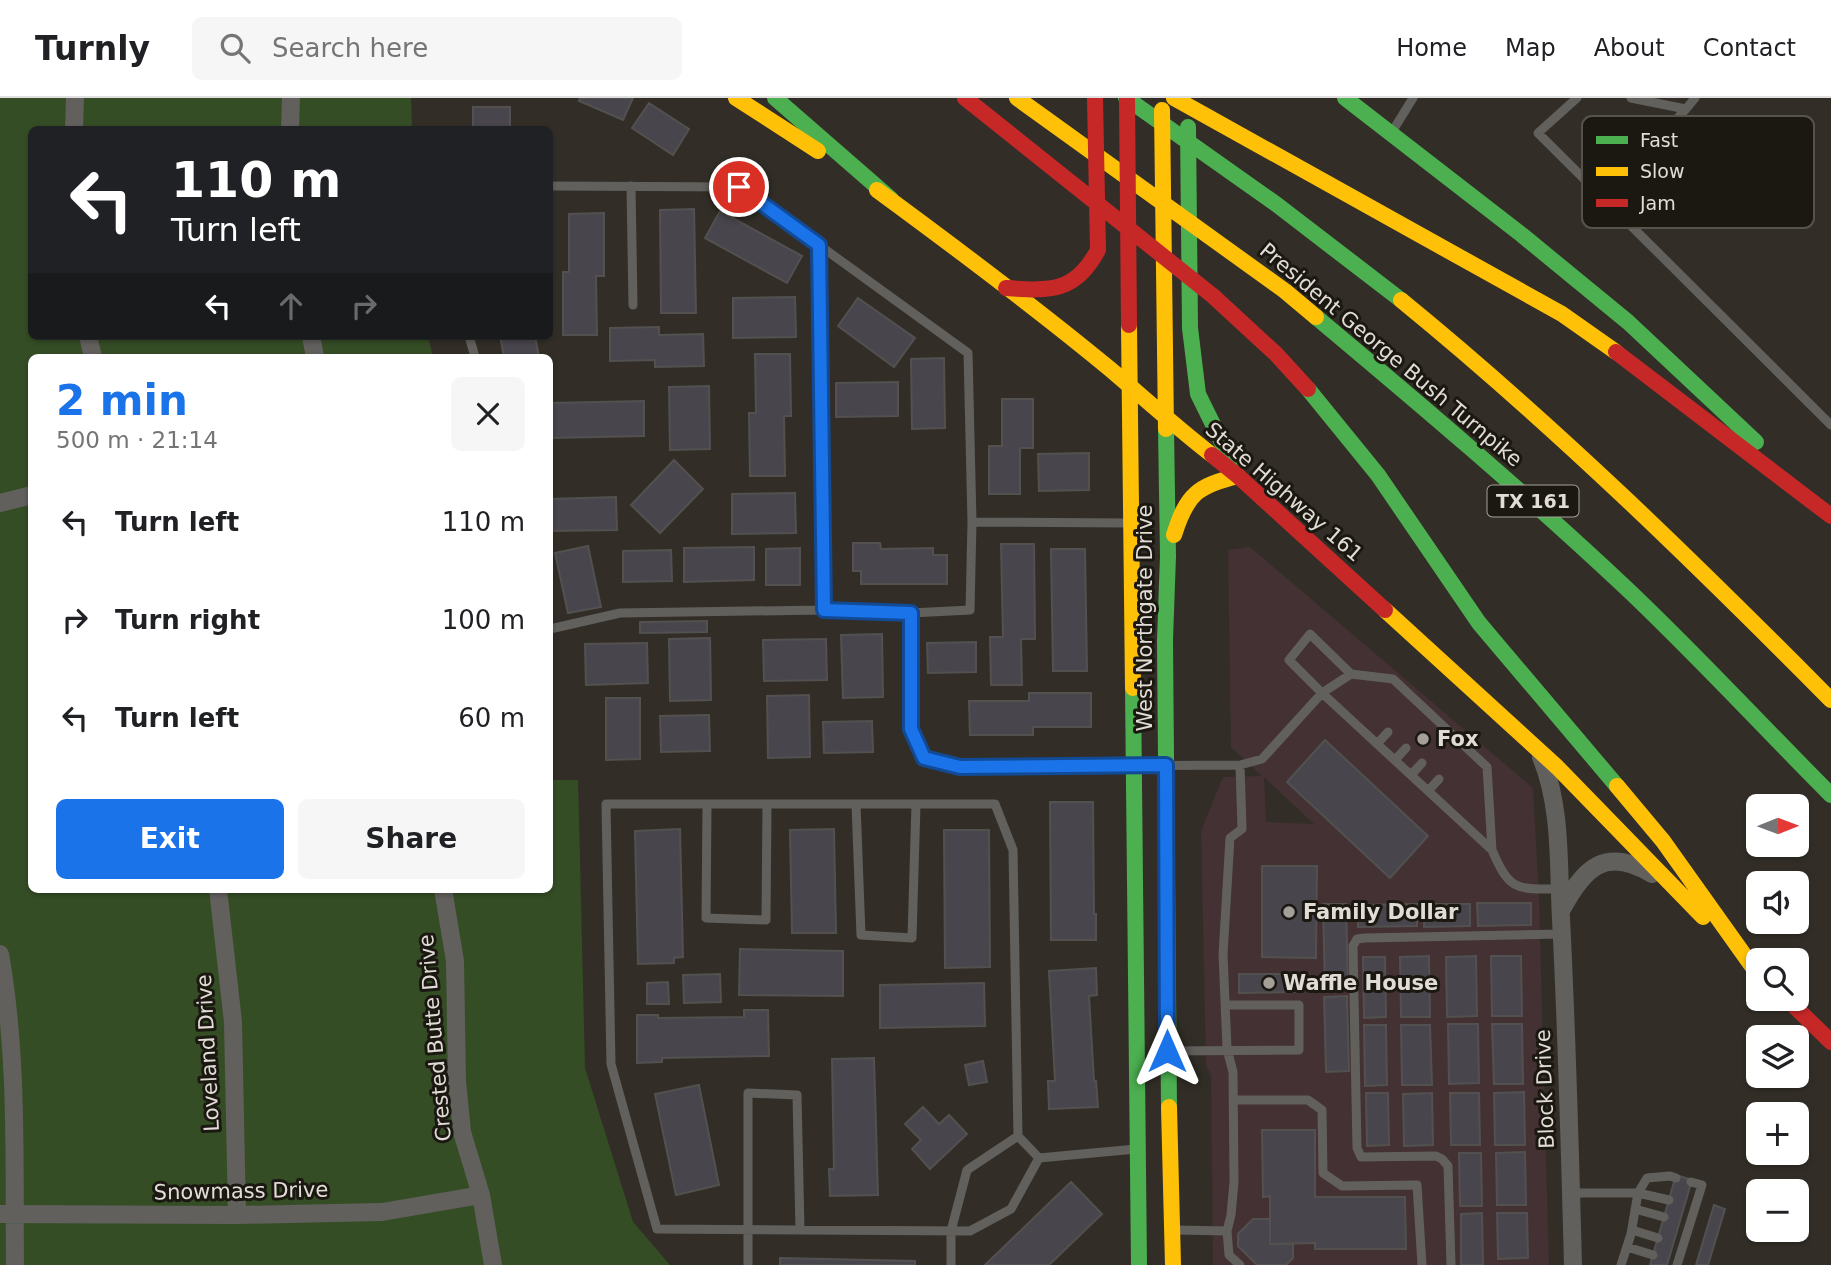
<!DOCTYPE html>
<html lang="en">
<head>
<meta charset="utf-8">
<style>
	body { margin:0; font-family:"DejaVu Sans",sans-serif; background:#f6f6f6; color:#202124; height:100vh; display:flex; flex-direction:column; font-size:26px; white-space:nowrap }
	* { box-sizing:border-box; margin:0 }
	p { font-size:23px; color:#757577 }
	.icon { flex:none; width:38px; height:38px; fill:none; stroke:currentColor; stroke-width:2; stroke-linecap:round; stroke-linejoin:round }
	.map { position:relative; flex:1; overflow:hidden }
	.sheet { position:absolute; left:28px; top:256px; width:525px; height:539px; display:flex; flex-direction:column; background:#fff; border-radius:10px; box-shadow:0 2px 5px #0004 }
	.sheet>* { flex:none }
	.top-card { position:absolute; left:28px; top:28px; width:525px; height:214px; border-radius:10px; box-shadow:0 2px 5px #0004; background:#202124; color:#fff; overflow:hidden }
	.needle { width:46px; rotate:89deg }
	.tools { position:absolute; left:1746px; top:696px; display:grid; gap:14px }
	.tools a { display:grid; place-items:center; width:63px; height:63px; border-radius:10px; background:#fff; box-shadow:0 2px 5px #0004; font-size:35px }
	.pin { position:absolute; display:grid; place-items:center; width:60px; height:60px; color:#fff; margin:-30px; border:4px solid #fff; border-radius:50%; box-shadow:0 2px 7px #0007 }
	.me { position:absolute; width:77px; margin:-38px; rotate:0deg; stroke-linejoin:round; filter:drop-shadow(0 0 5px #0008) }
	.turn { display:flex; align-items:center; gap:24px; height:147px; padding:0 28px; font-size:32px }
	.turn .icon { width:91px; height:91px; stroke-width:2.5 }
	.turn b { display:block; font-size:49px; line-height:60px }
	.lanes { display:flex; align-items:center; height:66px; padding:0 28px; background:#0003; justify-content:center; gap:35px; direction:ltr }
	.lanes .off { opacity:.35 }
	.round { display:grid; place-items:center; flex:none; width:74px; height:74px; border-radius:10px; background:#f6f6f6 }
	.summary { display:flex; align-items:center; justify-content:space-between; height:119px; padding:0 28px }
	h1 { font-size:42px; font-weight:800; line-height:52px; color:#1a73e8 }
	.action { display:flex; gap:14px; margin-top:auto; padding:14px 28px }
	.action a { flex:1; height:80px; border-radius:10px; background:#1a73e8; color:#fff; font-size:28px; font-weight:800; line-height:80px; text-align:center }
	.action a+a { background:#f6f6f6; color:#202124 }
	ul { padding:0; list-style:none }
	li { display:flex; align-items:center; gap:21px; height:98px; padding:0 28px }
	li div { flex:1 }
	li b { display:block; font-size:26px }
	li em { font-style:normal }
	header { display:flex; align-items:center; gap:42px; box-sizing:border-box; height:98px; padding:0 35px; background:#fff; border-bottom:2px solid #e0e0e0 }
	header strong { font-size:33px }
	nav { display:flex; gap:38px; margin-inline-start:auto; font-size:24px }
	.search { width:490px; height:63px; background:#f6f6f6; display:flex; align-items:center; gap:18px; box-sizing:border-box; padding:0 24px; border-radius:10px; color:#757577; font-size:26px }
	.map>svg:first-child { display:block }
	.commercial { fill:#433133; fill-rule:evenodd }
	.green { fill:#354d25 }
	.building { fill:#48464c; stroke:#525150; stroke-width:2 }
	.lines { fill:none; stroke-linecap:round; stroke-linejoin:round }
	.lane { stroke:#62605d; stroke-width:9 }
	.street { stroke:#62605d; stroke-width:18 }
	.fast { stroke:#4caf50; stroke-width:16 }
	.slow { stroke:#ffc107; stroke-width:16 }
	.jam { stroke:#c62828; stroke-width:16 }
	.route-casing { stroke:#114b97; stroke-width:18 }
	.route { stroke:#1a73e8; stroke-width:12 }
	.poi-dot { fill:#a49f98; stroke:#1b1812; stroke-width:2.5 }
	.labels { text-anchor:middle; stroke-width:6; stroke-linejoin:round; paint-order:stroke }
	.shield { fill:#1b1812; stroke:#a6a19a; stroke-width:2 }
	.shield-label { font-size:19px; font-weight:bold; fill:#e1dcd5 }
	.street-label { font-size:21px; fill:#e1dcd5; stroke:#1b1812 }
	.poi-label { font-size:21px; font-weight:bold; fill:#e1dcd5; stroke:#1b1812; text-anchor:start }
	.key { fill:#1b1812; stroke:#56534c; stroke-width:2 }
	.key-label { font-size:19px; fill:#e1dcd5 }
</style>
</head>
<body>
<header>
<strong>Turnly</strong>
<div class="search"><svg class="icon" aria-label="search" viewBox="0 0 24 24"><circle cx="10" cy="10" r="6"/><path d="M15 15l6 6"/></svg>Search here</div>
<nav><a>Home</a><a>Map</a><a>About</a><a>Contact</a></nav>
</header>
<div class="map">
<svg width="1831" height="1167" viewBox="0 0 1831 1167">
	<rect width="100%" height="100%" fill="#322e27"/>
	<path class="commercial" d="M1250,449L1533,690L1539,801L1549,1167H1213L1211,977L1206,967L1201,733L1223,679L1262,678L1231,649L1228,452ZM1264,679L1314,726L1266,724Z"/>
	<path class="green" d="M0,0H411L412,31L32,32V238H428L433,259H32V791H550V682H578L585,970L633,1124L670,1167H0Z"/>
	<path class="building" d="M580,0H633L623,22L579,3Z
		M649,5L689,31L673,57L632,30Z
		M473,9H510V32H473Z
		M694,111L696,215H661L660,112Z
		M720,113L802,158L787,185L705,140Z
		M604,115V178H596L597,237H563V174H569V116Z
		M795,199L796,239L733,240V200Z
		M858,200L915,240L894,269L838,228Z
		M659,229V237L703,236L704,268L655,269V262L610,263V230Z
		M500,238H535L539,259H504Z
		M755,256H790L791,318H784L785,378H750L749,315H756Z
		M944,260L945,330L912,331L911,261Z
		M898,284V318L836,319V285Z
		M709,288L710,351L670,352L669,289Z
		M1002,301H1033V350H1020V396H989V348H1002Z
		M644,303V338L550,340V305Z
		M1089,355V392L1039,393L1038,356Z
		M674,362L703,391L660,435L631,407Z
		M795,395L796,435L732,436V396Z
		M616,399L617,432L550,433V401Z
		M853,445H880L881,451L933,450V457H947V486H861V473H853Z
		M1001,446H1034L1035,541H1021L1022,587H991L990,539H1003Z
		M588,448L601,509L568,515L555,455Z
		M754,449V482L684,484V450Z
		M800,450V487H766V451Z
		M1051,451H1085L1087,573H1053Z
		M671,452L672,483L623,484V453Z
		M707,523V534L640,535V524Z
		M882,536L883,599L843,600L841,537Z
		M710,540L711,602L670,603L669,541Z
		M826,541L827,582L764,583L763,542Z
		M976,544V574L928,575L927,545Z
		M647,545L648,585L586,587L585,546Z
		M1029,595H1091V629H1033V637H970L969,603H1029Z
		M809,597L810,659L768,660L767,598Z
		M606,600H640V661L606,662Z
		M709,617L710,653L661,654L660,618Z
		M872,623L873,654L824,655L823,624Z
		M1325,642L1428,738L1390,780L1287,684Z
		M1050,704H1093L1094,816H1096V842H1051Z
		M680,731L683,859L674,860V865L638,866L635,733Z
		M834,731L836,835H792L790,732Z
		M944,732H989L990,869L945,870Z
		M1262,768H1317L1316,860L1262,859Z
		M1477,805H1531V827L1478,828Z
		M1323,806H1346L1348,890H1325Z
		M1417,806V828L1358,829V807Z
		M1424,806H1470V828L1424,829Z
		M740,851L843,853V898L739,897Z
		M1429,858L1430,919H1401L1400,859Z
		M1476,858L1477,918L1447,919L1446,859Z
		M1491,858H1521L1522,918H1492Z
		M1363,859H1385L1386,919L1364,920Z
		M1096,870L1097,897L1089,898L1094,983H1096L1098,1009L1049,1011L1048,983H1055L1049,873Z
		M720,876L721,904L684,905L683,877Z
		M1239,876H1298V894L1239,895Z
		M668,884L669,906H647V885Z
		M984,885L985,928L880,930V887Z
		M1347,898L1349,973L1326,974L1324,899Z
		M744,912H768L769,958L662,960V964L637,965V917H658V920L744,919Z
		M1448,926H1478L1479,985L1449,986Z
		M1492,926H1522L1523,986H1494Z
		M1364,927H1386L1387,987L1365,988Z
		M1401,927H1430L1432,987H1402Z
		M874,960L878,1097L830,1098L829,1071H834L832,961Z
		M983,963L987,984L969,987L965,967Z
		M699,987L719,1087L676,1097L655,996Z
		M1524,994L1525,1047H1495L1494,995Z
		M1366,995H1388L1389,1047L1367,1048Z
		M1432,995L1433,1047L1404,1048L1403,996Z
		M1450,995H1479L1480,1047H1451Z
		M923,1009L939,1026L949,1017L967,1036L930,1071L912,1051L921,1042L905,1026Z
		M1262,1032H1315V1099H1405L1406,1151H1315V1145L1270,1146V1098L1263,1099Z
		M1525,1054L1526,1107H1497L1496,1055Z
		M1459,1055H1481L1482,1108H1460Z
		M1676,1077L1692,1082L1667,1167H1650Z
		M1071,1084L1102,1116L1049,1167H985Z
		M1714,1107L1725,1111L1708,1167H1696Z
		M1482,1115L1483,1167H1461V1116Z
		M1497,1115H1527L1528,1160L1498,1161Z
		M1253,1121H1270V1146H1293V1160L1286,1167H1257L1238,1148V1136Z
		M780,1160L915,1163V1167H780Z"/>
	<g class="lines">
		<path class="lane" d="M1577,0L1538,35L1831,327
			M1631,0L1686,11L1695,0
			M1392,34L1413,0
			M550,88L739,89L968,255L972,424L1127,425
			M631,88L633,207
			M1603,100L1686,11
			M819,147L823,512
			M469,238L475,259
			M911,515L970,512L972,424
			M550,531L620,515L823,512L911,515V631L924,660L960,669L1240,667L1242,731L1230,740L1223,856L1227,951L1233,974L1234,1084L1231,1117L1227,1133L1229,1157L1240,1167
			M1351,576L1322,595L1289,562L1310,536L1351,576L1393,581L1487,669L1492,752
			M1377,646L1388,634
			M1395,662L1406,650
			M1240,667L1262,661L1322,595L1492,752C1510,794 1517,791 1560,791
			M1411,677L1422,665
			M1428,693L1439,681
			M707,706L706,820L766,822L767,706
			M856,706L861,837L912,840L916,706
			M1168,953L1299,952V907H1226
			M1233,1002H1308L1322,1012L1323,1075L1342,1088L1417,1087L1422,1167
			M1039,1060L1011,1111L970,1133L657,1131L611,966L606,706H995L1013,752L1018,1038L1039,1060L1136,1051
			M1571,1095H1638L1631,1136L1621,1167
			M1669,1102L1638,1095L1647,1080L1670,1078L1676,1080
			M1635,1111L1664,1119
			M1176,1132L1227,1133
			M1632,1132L1658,1140
			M1627,1149L1653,1157
			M748,1167V995L797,997L800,1132
			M951,1167V1133L967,1072L1018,1038
			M1451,1167L1448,1068L1442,1061L1436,1058L1361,1059L1357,1050L1353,848L1357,841L1365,840L1561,836
			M1677,1167L1702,1087L1691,1084"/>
		<path class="street" d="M74,32L75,0
			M290,32L291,0
			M88,238L93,259
			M311,238L315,259
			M0,405L32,397
			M1541,659C1562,710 1558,767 1561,821C1567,936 1570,1052 1573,1167
			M218,791L233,924L237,1117
			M443,791L455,863L457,984L462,1034L481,1097L493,1167
			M1562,811C1584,770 1605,748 1652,776
			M0,856C18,958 14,1064 15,1167
			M0,1116L237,1117L382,1114L481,1097"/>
		<path class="fast" d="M775,0L891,101
			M1126,0L1276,106L1401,202
			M1345,0L1522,137L1628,224L1756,344
			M1188,29L1190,230L1198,296L1233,367
			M1316,219C1421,307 1525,395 1625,489C1696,556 1762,628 1831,697
			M1308,291L1378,377L1479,525L1617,688
			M1166,331L1168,458L1165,542L1169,1009
			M1133,590L1139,1167"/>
		<path class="slow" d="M736,0L818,53
			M1017,0L1285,193L1316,219
			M1174,0L1562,216L1616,254
			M1162,12L1166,331
			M877,92C956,150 1035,209 1110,271C1144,300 1177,330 1212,357
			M1401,202C1553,326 1693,463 1831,602
			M1129,227L1133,590
			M1174,437C1187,396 1197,388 1238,378
			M1385,512L1557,669L1703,819
			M1617,688L1663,743L1752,868
			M1169,1009L1173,1167"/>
		<path class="jam" d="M965,0L1213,198L1276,256L1308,291
			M1127,0L1129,227
			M1006,190C1050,193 1075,195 1098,152L1095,0
			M1616,254L1831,418
			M1212,357L1238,378L1385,512
			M1787,901L1831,944"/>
	</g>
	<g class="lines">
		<g class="route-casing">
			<path id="route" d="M739,89L819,147L824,512L911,515V631L924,660L960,669L1166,667L1167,953"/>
		</g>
		<use href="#route" class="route"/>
	</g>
	<g class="poi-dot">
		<circle cx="1423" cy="641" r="7"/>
		<circle cx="1289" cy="814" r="7"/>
		<circle cx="1269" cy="885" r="7"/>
	</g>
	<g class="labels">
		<rect class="shield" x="1487.5" y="387.5" width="91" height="31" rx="5"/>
		<g class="shield-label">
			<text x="1533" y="410">TX 161</text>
		</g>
		<g class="street-label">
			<text transform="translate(1391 257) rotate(40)" y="7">President George Bush Turnpike</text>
			<text transform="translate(1284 394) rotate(41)" y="7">State Highway 161</text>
			<text transform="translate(1145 520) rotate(-90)" y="7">West Northgate Drive</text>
			<text transform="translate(435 940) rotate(-95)" y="7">Crested Butte Drive</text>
			<text transform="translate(208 955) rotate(-93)" y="7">Loveland Drive</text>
			<text transform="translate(1545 991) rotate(-92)" y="7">Block Drive</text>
			<text transform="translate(241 1093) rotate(-1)" y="7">Snowmass Drive</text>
		</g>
		<g class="poi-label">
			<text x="1437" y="648">Fox</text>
			<text x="1303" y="821">Family Dollar</text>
			<text x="1283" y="892">Waffle House</text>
		</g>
	</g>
	<rect x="1582" y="18" width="232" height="112" rx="10" class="key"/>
	<rect x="1596" y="38" width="32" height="8" fill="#4caf50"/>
	<rect x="1596" y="69" width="32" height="9" fill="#ffc107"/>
	<rect x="1596" y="101" width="32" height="8" fill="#c62828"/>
	<g class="key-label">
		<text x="1640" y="49">Fast</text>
		<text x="1640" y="80">Slow</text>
		<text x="1640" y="112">Jam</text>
	</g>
</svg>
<div class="tools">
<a><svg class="needle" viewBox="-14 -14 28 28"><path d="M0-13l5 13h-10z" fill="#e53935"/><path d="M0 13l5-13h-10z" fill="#757577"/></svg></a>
<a><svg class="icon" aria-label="sound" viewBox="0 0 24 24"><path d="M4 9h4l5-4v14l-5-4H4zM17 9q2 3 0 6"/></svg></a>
<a><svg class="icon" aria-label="search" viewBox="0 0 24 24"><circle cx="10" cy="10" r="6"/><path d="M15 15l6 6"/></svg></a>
<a><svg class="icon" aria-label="layers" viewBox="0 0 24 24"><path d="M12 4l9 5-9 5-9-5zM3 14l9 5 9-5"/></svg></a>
<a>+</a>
<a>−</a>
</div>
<div class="pin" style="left:739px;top:89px;background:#d93025"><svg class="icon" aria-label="arrive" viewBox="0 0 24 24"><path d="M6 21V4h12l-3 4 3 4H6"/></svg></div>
<svg class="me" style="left:1167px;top:953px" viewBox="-20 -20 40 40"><path d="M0-17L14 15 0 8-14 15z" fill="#1a73e8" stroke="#fff" stroke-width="4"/></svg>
<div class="top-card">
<div class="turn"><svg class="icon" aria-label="left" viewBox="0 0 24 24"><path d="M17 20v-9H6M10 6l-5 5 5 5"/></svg><div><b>110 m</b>Turn left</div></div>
<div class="lanes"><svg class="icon" aria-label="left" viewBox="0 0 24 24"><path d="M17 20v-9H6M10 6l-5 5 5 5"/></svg><svg class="icon off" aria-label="ahead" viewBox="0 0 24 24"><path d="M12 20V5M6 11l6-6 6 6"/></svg><svg class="icon off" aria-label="right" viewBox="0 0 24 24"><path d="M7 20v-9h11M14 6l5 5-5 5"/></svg></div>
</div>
<section class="sheet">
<div class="summary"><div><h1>2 min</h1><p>500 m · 21:14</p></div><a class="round"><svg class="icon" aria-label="close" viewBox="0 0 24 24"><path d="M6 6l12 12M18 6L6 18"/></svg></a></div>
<ul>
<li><svg class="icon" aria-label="left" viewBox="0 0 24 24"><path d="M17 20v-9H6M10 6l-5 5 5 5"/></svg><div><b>Turn left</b></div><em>110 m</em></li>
<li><svg class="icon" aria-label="right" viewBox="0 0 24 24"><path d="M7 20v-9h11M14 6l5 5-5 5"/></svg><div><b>Turn right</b></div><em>100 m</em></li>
<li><svg class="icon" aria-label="left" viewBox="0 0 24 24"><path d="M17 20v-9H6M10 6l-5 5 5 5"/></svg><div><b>Turn left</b></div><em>60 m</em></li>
</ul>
<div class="action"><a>Exit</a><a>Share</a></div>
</section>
</div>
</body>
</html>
